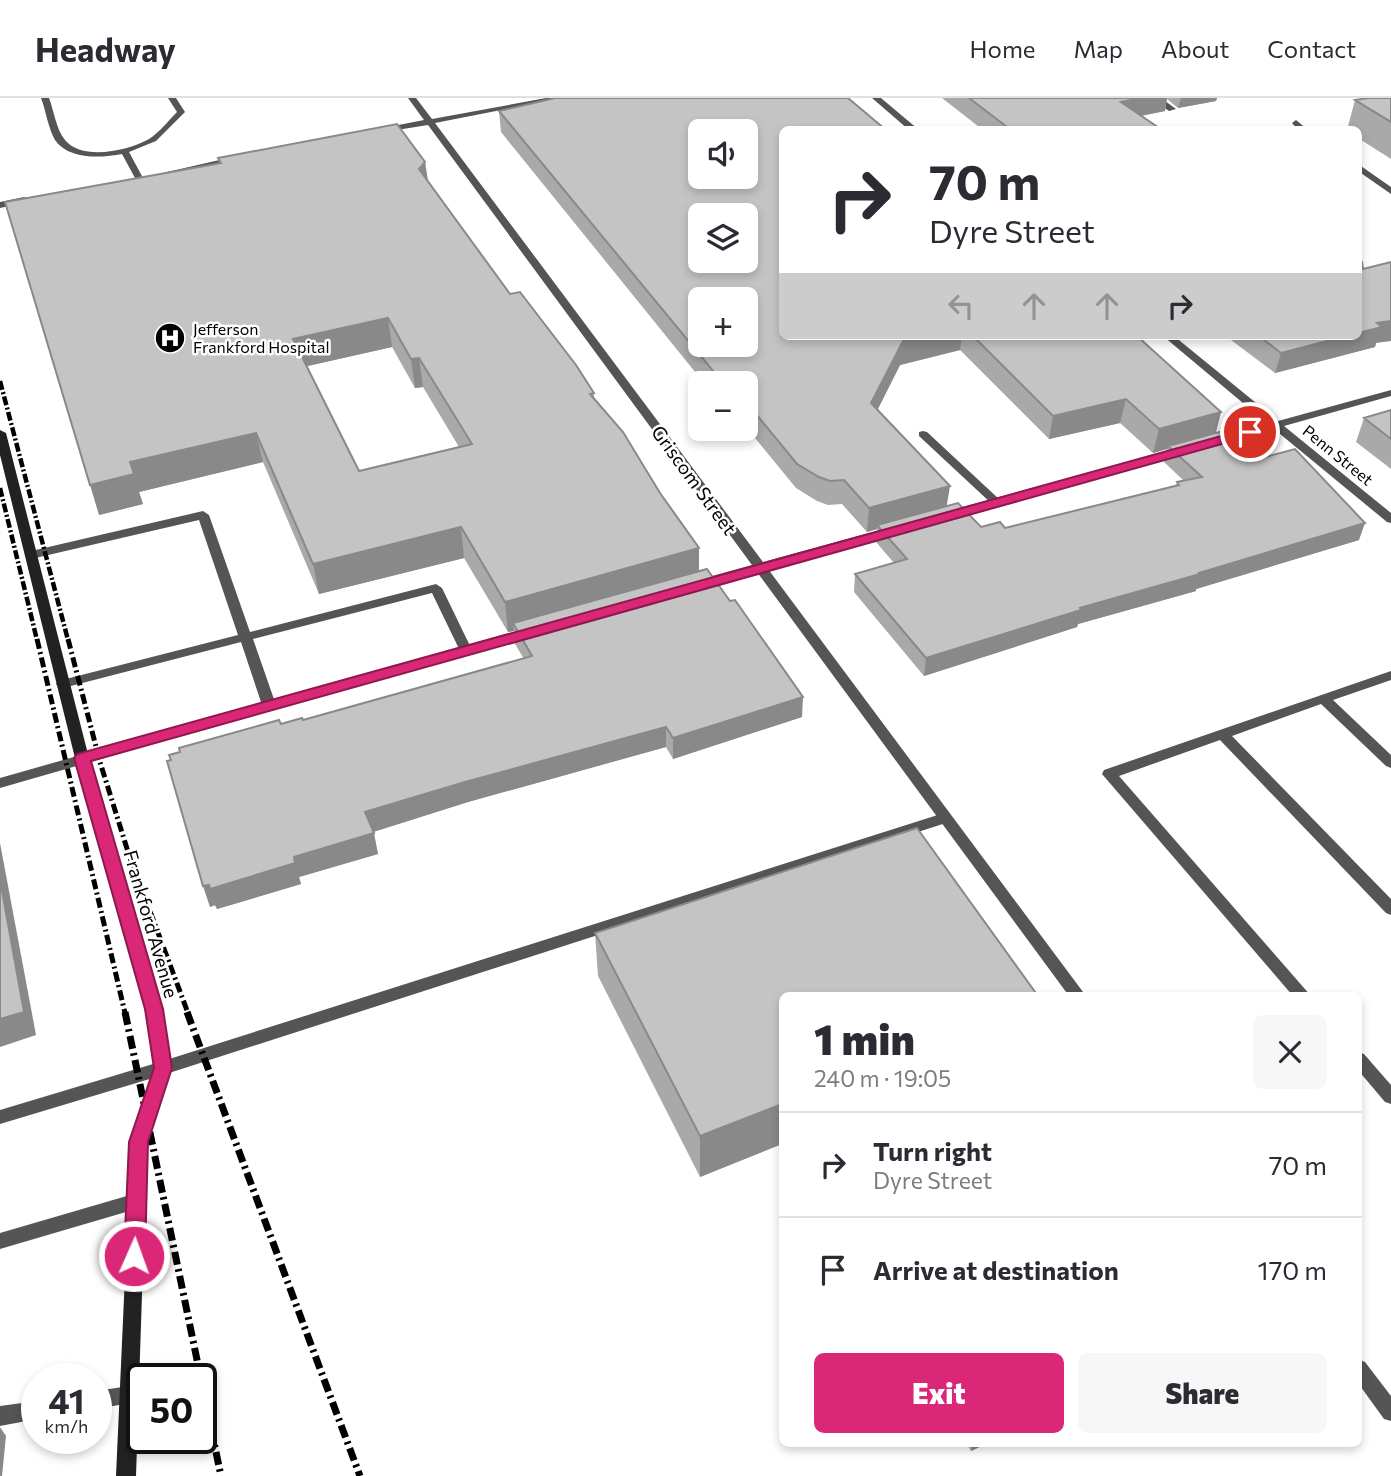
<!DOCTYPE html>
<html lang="en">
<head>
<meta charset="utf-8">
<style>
	body { margin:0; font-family:Commissioner,sans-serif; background:#f7f7f7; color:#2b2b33; height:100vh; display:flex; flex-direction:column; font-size:26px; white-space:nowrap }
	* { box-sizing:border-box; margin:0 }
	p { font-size:23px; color:#7c7c81 }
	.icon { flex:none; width:38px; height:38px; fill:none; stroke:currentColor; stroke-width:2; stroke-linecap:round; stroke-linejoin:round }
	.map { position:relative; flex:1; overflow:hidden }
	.drawer { position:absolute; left:779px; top:894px; width:583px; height:455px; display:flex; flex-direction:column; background:#fff; border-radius:10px; box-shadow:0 4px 10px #0003 }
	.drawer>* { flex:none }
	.guide { position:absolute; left:779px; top:28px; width:583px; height:214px; border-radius:10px; box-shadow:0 4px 10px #0003; background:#fff; color:#2b2b33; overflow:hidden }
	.tools { position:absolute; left:688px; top:21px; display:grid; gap:14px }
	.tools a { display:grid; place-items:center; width:70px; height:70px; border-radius:10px; background:#fff; box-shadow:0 4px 10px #0003; font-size:35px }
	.speed { position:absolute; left:21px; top:1265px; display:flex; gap:14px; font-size:35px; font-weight:700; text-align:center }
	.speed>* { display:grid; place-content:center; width:91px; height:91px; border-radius:50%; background:#fff; box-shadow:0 4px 10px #0003; line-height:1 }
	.speed small { font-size:18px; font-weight:400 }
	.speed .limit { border:4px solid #111; border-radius:10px; background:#fff; color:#111 }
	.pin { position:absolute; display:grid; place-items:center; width:60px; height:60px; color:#fff; margin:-30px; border:4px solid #fff; border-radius:50%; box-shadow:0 2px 7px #0007 }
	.me { position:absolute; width:77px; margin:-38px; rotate:2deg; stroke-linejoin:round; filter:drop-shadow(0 0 5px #0008) }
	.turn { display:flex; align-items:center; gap:24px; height:147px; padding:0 35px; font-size:32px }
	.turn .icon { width:91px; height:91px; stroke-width:2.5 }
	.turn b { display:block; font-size:49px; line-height:60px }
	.lanes { display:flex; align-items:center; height:66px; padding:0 35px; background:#0003; justify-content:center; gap:35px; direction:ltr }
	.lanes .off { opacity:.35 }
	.round { display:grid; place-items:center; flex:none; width:74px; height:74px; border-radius:10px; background:#f7f7f7 }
	.summary { display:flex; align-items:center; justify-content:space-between; height:119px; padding:0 35px }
	h1 { font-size:42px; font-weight:800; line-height:52px }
	.action { display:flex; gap:14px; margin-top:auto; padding:14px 35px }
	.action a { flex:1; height:80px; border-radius:10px; background:#db2777; color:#fff; font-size:28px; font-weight:800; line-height:80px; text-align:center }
	.action a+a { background:#f7f7f7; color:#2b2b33 }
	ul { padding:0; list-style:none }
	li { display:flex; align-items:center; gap:21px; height:105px; padding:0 35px; border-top:2px solid #e1e1e2 }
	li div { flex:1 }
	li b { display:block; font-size:26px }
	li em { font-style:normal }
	header { display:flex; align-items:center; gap:42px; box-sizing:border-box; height:98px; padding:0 35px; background:#fff; border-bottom:2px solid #e1e1e2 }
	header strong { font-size:33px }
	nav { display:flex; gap:38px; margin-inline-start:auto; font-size:24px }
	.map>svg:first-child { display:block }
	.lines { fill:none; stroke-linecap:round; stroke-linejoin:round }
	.service { fill:#555; fill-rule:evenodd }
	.minor { fill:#555; fill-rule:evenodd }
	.secondary { fill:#222; fill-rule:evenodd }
	.rail-far2 { stroke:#000; stroke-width:4.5; stroke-dasharray:9 2.5 2 2.5; stroke-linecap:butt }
	.rail-far1 { stroke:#000; stroke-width:5; stroke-dasharray:10 3.5 2 3.5; stroke-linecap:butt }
	.rail { stroke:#000; stroke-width:7; stroke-dasharray:13 4.5 2.5 4.5; stroke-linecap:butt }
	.wall { fill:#a9a9a9; fill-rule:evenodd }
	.shaded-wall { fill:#898989 }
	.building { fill:#c4c4c4; stroke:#898989; stroke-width:2; fill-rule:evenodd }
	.route { fill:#db2777; stroke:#8e194d; stroke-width:2 }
	.labels { text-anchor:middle; stroke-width:5; stroke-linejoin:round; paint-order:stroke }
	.far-poi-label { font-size:16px; fill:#000; stroke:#fff; text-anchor:start }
	.far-street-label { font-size:16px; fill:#000; stroke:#fff }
	.street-label { font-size:19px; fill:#000; stroke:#fff }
</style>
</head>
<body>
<header>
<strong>Headway</strong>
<nav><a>Home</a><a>Map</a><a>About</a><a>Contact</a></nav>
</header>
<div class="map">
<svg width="1391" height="1378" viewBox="0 0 1391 1378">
	<rect width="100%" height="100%" fill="#fff"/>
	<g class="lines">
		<path class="service" d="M41,0H49C54,13 56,31 65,42C82,63 128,53 149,41C160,34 168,23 177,14L168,0H176L185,14L156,43L129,54L143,80L139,83L135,80L122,56C101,60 69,62 55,42C48,30 46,13 41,0Z
			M1151,0H1161L1176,11L1169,13Z
			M923,333L927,334L1000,402V406H992L919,338V334Z
			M203,413L209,417L250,534L436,486L442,490L472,552L466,556L461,555L432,495L253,541L276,607L269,612L262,607L241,544L63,590L58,589L56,586L58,583L238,537L199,422L31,461L27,460L25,457L27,454Z
			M1391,573V582L1333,602L1391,657V670L1386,668L1321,606L1232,638L1391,801V817L1386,815L1220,642L1119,678L1311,898H1293L1102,676L1104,672Z
			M944,715L951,720L949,724L163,977L0,1026V1012L163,963Z
			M1358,954L1364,956L1391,987V1006L1385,1004L1358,972Z
			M137,1095L143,1097L146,1103L143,1109L0,1151V1135Z
			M129,1288L136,1290L139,1297L136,1304L96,1311V1293Z
			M37,1303V1321L0,1328V1308Z"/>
		<path class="minor" d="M408,0H416L432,21L546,0H563L435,25L763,464L891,429H899V435L768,471L1086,898H1069L757,474L698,490L694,489L692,486L694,483L752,467L428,27L378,35V31L424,22Z
			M872,0H881L919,32H909Z
			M1296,22L1308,32H1298L1292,25Z
			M237,58L241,61L240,63L171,77L167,74Z
			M1358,66L1391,89V96L1358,73Z
			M24,99L27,100V104L0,110V104Z
			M1163,238H1174L1278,323L1391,292V298L1284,328L1391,415V425L1387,424L1274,331L1221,345L1217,344V340L1268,326Z
			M1181,350L1187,353L1185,355L952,420L948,421L942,417L944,414Z
			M531,529L537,533L535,536L0,690V680Z
			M1358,1261L1365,1264L1391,1298V1323L1384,1321L1358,1285Z"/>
		<path class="secondary" d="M0,332L6,335L89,660L162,911L171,970L147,1044L136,1378H116L131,1044L155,970L146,911L75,660L0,357Z"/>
		<path class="rail-far2" d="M0,283L68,542
			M0,390L37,542"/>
		<path class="rail-far1" d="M37,541L125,915
			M68,541L100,664L129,757L188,915"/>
		<path class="rail" d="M125,914L201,1281
			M187,914L360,1378
			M201,1282L221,1378"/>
	</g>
	<path class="wall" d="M942,0H1217L1216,3L1178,10L1167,1L1165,13L1142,18L1162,32H983Z
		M1391,0V61L1358,40V32H1347L1355,2Z
		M499,13L782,238H1137L1221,314L1216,334L1262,360L1359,442L1196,491V493L1078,526L1077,529L924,578L854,494L855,476L894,465L876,444L877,431L867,434L842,406L828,407L817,403L796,390L755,340L749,341L741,331H746V285H704L501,34ZM960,252L1049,341L1120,325L1153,355L1167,351L1164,364L1184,383L1177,384L1176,388L1005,430L981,429L947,408L877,312L900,267Z
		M218,60L425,64L428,83L510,196L594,295V301L699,450V473L802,619L673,661L666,649L468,704L373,734L378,756L299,779L301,786L217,811L215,807L210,809L281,626L303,622L524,561L515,546L514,533L508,534L464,460L319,496L263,364L139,394L143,406L99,417L219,65ZM392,249L415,290L423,289L459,349L359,373L307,268Z
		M1232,238H1358L1376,245L1375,249L1275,275L1231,242Z
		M1391,312V371L1356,344L1364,320Z
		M595,835L782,898V1046L700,1079L598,878Z
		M967,1346H986L971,1353Z"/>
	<path class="shaded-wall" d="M1140,0H1167L1165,13L1117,22L1121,4Z
		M1181,0H1217L1216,3L1178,10Z
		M425,64L429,91L419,71Z
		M388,220L392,249L299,270L293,241Z
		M1391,223V243L1376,245L1375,249L1275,275L1281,255L1346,238H1358V235L1377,225Z
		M925,238H962L960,252L900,267L869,329L871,305L903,243Z
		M419,260L423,289L415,290L411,261Z
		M1126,301L1120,325L1049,341L1053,318Z
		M1221,314L1215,338L1168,348L1167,351L1153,355L1159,331Z
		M756,316L755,340L749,341L750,318Z
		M256,335L263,364L139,394L143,406L99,417L90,387L130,364Z
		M950,388L946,412L877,427V431L867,434L869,410Z
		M1365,425L1359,442L1196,491V493L1078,526L1077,529L924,578L926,560L1080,510Z
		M461,429L464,460L319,496L313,466Z
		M699,450V480L513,525L514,533L508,534L505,504Z
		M803,599L802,619L673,661V640Z
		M666,629V649L468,704L370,735L365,714L465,684Z
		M374,735L378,756L299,779L301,786L217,811L215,807L210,809L203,788L294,759Z
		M0,745L36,937L0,949Z
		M782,1006V1046L700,1079V1038Z
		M0,1329L6,1338L2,1378H0Z
		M973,1346H986L971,1353Z"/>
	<path class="building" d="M555,0H848L886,32H782V238H925L903,243L871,305L950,388L869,410L844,382L830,383L819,379L797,366L756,316L750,318L746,312V285H723L499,13ZM700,33H746V79H700ZM700,117H746V163H700ZM700,201H746V247H700Z
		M969,0H1140L1121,4L1162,32H1011Z
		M1368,0H1391V24L1355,2Z
		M397,26L425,64L419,71L510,196L520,194L576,267L594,295L590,296L623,334L660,395L699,450L505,504L461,429L313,466L256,335L130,364L134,376L90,387L5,104L221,65L218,60ZM388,220L411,261L419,260L472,346L359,373L293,241Z
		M1358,162L1362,164L1363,171L1391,164V223L1377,225L1382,229L1358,235Z
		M973,238H1137L1221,314L1159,331L1126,301L1053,318Z
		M1259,238H1346L1281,255Z
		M1391,312V341L1364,320Z
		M1230,331L1262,360L1295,351L1365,425L1199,475L1200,476L1080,510L1081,512L926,560L855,476L907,461L877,427L958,405L981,429L1000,424L1005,430L1179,387L1177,384L1202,379L1168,348Z
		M707,471L730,503L735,502L803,599L673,640L666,629L465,684L365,714L374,735L294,759L295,765L210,791L209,787L203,788L167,663L171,662L169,657L180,654L179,650L279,622L281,626L302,620L303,622L532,558L513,525Z
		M917,730L1038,898H782V1006L700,1038L595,835Z
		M0,782L24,914L0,921Z"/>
	<path class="route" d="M1250,330L1254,331V337L91,663L163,911L172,970L148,1044L145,1158L142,1165L134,1168L127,1165L124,1158L129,1044L154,970L145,911L74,660L77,656Z"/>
	<defs>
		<g id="hospital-disc" transform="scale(1.575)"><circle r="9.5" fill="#000" stroke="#fff"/><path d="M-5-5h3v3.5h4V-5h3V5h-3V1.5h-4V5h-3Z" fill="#fff"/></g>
	</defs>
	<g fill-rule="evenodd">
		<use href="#hospital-disc" x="170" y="240"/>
	</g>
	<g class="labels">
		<g class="far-poi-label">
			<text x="193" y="237">Jefferson<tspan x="193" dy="18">Frankford Hospital</tspan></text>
		</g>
		<g class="far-street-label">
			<text transform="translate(1338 357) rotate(39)" y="6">Penn Street</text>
		</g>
		<g class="street-label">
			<text transform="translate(694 382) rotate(54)" y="7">Griscom Street</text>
			<text transform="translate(151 826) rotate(74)" y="7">Frankford Avenue</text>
		</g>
	</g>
</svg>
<div class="tools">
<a><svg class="icon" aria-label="sound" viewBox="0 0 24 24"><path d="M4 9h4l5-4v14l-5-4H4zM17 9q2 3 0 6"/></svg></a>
<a><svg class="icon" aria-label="layers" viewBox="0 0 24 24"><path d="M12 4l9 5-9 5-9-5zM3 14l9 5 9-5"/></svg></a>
<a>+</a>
<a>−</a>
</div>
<div class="speed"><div>41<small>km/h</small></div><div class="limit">50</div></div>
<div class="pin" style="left:1250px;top:334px;background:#d93025"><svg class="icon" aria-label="arrive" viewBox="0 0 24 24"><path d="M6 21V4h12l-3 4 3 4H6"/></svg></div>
<svg class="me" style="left:134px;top:1158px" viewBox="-20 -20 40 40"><circle r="17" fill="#db2777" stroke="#fff" stroke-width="3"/><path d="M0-11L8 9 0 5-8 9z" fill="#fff"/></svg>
<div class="guide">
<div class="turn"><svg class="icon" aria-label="right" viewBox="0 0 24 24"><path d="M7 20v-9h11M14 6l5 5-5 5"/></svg><div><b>70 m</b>Dyre Street</div></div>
<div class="lanes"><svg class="icon off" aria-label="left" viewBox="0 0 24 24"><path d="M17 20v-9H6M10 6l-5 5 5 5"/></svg><svg class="icon off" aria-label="ahead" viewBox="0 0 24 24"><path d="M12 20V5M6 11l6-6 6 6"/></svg><svg class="icon off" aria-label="ahead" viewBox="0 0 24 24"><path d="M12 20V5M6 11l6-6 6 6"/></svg><svg class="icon" aria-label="right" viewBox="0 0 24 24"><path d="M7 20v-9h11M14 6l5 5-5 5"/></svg></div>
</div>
<section class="drawer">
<div class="summary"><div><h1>1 min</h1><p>240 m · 19:05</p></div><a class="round"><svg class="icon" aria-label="close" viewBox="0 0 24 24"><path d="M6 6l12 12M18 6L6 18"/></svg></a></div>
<ul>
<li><svg class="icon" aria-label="right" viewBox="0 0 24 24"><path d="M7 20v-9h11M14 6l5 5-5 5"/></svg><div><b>Turn right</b><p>Dyre Street</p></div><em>70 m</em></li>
<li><svg class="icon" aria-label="arrive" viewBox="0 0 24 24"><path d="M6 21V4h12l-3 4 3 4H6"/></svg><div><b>Arrive at destination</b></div><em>170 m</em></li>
</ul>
<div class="action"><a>Exit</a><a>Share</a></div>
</section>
</div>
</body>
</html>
